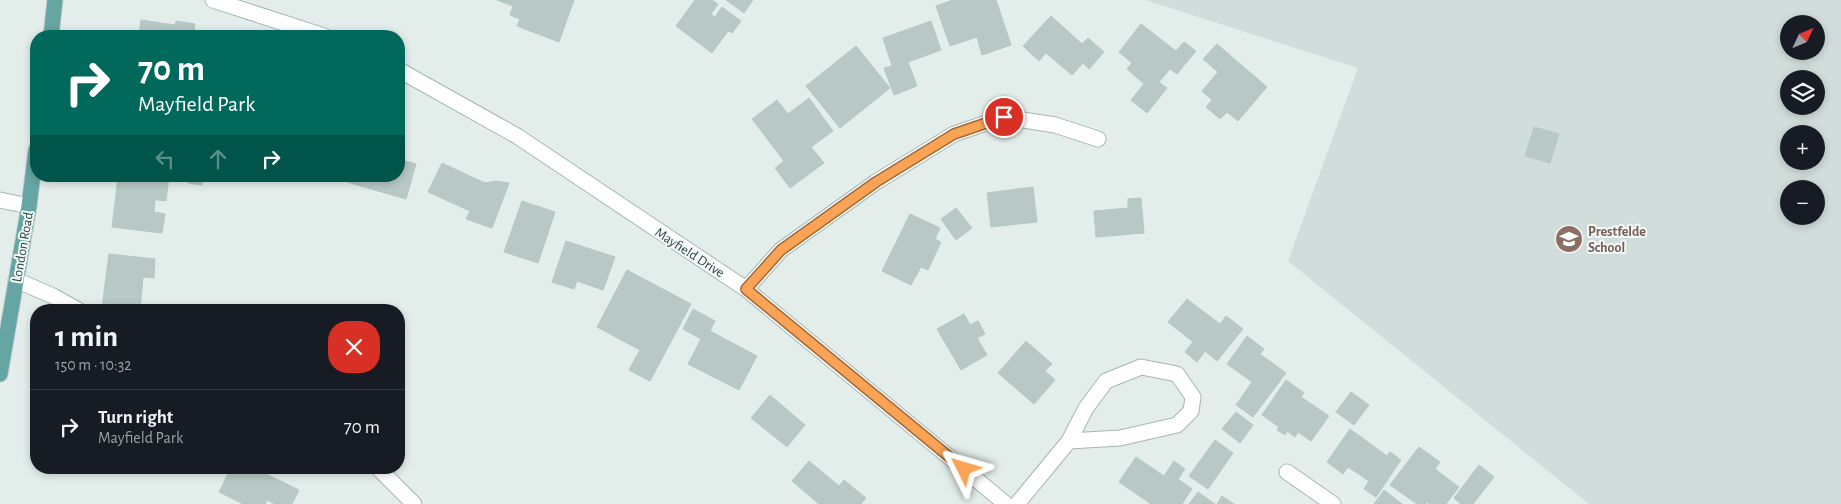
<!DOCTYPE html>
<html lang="en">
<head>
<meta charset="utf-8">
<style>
	body { margin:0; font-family:"Alegreya Sans",sans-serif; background:#20242c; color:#f1f3f6; height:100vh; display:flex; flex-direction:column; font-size:19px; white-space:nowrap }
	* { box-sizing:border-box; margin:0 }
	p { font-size:16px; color:#9ea1a6 }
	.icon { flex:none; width:28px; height:28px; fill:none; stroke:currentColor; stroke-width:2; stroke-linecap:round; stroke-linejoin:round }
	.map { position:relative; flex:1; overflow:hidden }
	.details { position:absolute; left:30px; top:304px; width:375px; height:170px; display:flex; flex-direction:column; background:#171b24; border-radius:20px; box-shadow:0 2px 8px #0003 }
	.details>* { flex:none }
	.hud { position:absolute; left:30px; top:30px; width:375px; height:152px; border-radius:20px; box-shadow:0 2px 8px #0003; background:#00695c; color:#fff; overflow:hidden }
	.needle { width:32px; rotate:46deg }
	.buttons { position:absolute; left:1780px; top:15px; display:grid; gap:10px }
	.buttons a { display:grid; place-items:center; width:45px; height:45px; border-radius:50%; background:#171b24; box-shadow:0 2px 8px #0003; font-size:25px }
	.pin { position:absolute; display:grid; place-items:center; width:42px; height:42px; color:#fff; margin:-21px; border:2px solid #fff; border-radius:50%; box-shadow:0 1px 5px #0007 }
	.me { position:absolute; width:55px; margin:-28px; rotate:310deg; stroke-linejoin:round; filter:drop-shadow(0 0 4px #0008) }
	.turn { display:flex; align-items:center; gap:18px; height:105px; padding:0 25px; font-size:22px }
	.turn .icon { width:65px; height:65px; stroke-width:2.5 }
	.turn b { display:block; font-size:35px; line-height:42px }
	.lanes { display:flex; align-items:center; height:48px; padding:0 25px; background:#0003; justify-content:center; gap:25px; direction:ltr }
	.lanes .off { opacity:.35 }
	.round { display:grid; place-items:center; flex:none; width:52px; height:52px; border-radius:20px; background:#20242c }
	.summary { display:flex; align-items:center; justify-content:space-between; height:85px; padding:0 25px }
	h1 { font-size:30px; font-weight:700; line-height:38px }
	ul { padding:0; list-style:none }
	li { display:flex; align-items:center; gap:15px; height:75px; padding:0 25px; border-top:1px solid #363941 }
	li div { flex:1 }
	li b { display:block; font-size:19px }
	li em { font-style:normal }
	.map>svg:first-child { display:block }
	.built { fill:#d1dddb; fill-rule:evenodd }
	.building { fill:#b8c8c5; stroke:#b5c8c4 }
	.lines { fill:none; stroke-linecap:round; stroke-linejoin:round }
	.minor-casing { stroke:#a5b6b4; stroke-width:17 }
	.major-casing { stroke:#c1cac9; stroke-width:17 }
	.minor { stroke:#fff; stroke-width:15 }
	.major { stroke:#65a5a3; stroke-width:15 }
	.route-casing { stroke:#a26a38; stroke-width:12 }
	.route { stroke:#f9a356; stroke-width:9 }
	.labels { text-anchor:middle; stroke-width:4; stroke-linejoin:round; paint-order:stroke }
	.education-label { font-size:14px; font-weight:bold; fill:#785e54; stroke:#f4faf8; text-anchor:start }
	.street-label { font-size:14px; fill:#21403f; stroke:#f4faf8 }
</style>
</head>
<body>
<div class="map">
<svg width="1841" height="504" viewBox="0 0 1841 504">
	<rect width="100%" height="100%" fill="#e3eeeb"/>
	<path class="built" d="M1145,0H1841V504H1589L1288,261L1358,68ZM1789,24H1816V51H1789ZM1789,79H1816V106H1789ZM1789,134H1816V161H1789ZM1789,189H1816V216H1789Z"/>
	<path class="building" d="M497,0H574L559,42L517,26L520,19L510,15L513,6Z
		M695,0H712L718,4L711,14L715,17L722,7L741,21L732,33L728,31L712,53L676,26Z
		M726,0H753L744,13Z
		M953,0H996L1011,45L982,55L977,37L950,46L936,6Z
		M1051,16L1082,44L1088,38L1104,52L1089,69L1083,63L1072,75L1046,53L1039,61L1023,46Z
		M141,20L175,25L176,21L195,24L193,36H139Z
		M931,21L941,50L908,62L917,86L894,95L884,68L892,66L883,38Z
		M1141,24L1176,51L1184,42L1196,51L1177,74L1170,69L1159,82L1167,88L1147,113L1131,100L1144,84L1127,69L1132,63L1119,52Z
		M1217,44L1267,87L1238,121L1227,112L1220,119L1206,107L1212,100L1202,91L1218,72L1203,59Z
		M856,46L890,88L840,128L806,86Z
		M809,98L833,131L811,147L824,163L790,188L775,168L784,161L752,119L777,100L788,114Z
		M1534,127L1559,134L1550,163L1525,156Z
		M399,159L416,164L406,199L347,182L349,176H399Z
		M442,163L485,183L496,181L509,183L492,228L466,219L470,211L428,192Z
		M118,176H169L166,201L116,195Z
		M187,176H203L202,185L188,183L189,176Z
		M1033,187L1037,222L991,227L987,193Z
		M116,195L155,200L154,212L165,214L162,233L112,227Z
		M1141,198L1144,233L1096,237L1094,211L1128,208V199Z
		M522,201L555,212L538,263L504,252Z
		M956,208L972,228L956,240L941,219Z
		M910,214L940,228L935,239L941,242L928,270L921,267L911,285L882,271Z
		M566,241L615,257L603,290L577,281L574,289L552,282Z
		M109,254L155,259L154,278L143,277L142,289L105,284Z
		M627,270L691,304L650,381L629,370L640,350L597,327Z
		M105,284L142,289L140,310H102Z
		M1187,299L1220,324L1226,316L1243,329L1217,361L1205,351L1197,362L1185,352L1193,342L1168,322Z
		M693,309L715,321L710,331L757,356L739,390L688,364L701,339L683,329Z
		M964,314L970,325L978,321L985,334L977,338L987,355L961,370L937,329Z
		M1247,336L1264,349L1260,354L1286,373L1253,417L1236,405L1252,382L1227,364Z
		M1026,341L1052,364L1045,371L1055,380L1034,404L998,373Z
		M1286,380L1304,393L1301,397L1329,416L1311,441L1298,432L1295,437L1287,431L1285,435L1277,430L1279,427L1262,415Z
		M1351,392L1369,405L1354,425L1336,412Z
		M770,395L805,425L787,447L751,418Z
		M1236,412L1253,425L1240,443L1222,429Z
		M1350,429L1387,456L1390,452L1401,460L1376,497L1364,489L1369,481L1348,467L1343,474L1327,462Z
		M1215,440L1233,453L1208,489L1189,476Z
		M1419,447L1440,462L1435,469L1459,487L1446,504H1429L1427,502L1425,504H1417L1390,485Z
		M1136,457L1164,476L1174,461L1185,469L1178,479L1192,489L1182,504H1151L1119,482Z
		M809,461L839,486L844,480L866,498L861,504H819L792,481Z
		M1479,465L1494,477L1473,504H1461L1454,498Z
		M231,468H254L299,490L292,504H275L267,500L265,504H243L219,492Z
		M1384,490L1402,504H1374Z
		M1198,492L1215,504H1189Z
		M1222,496L1234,504H1217Z"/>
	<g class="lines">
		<g class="minor-casing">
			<path id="minor" d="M213,0L324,36
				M399,70L517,136L746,289L1006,504
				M0,200L29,206
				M16,280L53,296L78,310
				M746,289L781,250L876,182L954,134L1004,117L1055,125L1098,139
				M378,468L414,504
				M1287,472L1333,504
				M1017,504L1069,441L1086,408L1106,381L1141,367L1177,374L1193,397L1191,411L1177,425L1120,438L1069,441"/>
		</g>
		<g class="major-casing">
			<path id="major" d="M51,36L55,0
				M0,374L29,206L36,150"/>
		</g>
		<use href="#minor" class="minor"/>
		<use href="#major" class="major"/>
	</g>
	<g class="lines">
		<g class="route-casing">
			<path id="route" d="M964,469L746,289L781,250L876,182L954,134L1004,117"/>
		</g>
		<use href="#route" class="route"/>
	</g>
	<defs>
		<g id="school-disc" transform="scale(1.4375)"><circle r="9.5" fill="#8d6e63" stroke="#f4faf8"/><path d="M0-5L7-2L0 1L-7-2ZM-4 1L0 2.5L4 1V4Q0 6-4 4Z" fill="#fff"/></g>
	</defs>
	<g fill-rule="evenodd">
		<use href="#school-disc" x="1569" y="239"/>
	</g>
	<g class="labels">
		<g class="education-label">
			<text x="1588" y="236">Prestfelde<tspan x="1588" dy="16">School</tspan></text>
		</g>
		<g class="street-label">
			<text transform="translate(22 247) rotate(-80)" y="5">London Road</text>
			<text transform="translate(690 252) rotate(33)" y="5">Mayfield Drive</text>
		</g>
	</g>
</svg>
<div class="buttons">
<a><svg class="needle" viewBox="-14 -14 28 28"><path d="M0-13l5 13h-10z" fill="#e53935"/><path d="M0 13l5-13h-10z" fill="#9ea1a6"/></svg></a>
<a><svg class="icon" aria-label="layers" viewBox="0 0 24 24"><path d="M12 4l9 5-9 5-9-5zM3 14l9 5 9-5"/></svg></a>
<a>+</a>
<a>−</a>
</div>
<div class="pin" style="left:1004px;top:117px;background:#d93025"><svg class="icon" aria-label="arrive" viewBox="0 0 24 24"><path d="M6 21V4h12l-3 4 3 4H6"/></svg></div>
<svg class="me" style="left:964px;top:469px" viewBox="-20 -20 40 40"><path d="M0-17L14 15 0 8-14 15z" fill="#f9a356" stroke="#fff" stroke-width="4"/></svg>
<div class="hud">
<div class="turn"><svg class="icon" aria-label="right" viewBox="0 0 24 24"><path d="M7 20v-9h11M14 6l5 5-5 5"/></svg><div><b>70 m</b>Mayfield Park</div></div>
<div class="lanes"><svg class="icon off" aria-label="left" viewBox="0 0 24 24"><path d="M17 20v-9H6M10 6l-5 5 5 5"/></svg><svg class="icon off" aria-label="ahead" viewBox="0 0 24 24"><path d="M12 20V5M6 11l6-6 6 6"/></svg><svg class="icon" aria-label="right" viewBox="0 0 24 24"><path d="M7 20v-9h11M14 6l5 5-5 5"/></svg></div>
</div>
<section class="details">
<div class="summary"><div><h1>1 min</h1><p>150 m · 10:32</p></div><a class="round" style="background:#d93025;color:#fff"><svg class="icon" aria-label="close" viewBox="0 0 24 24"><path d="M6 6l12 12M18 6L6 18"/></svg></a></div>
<ul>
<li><svg class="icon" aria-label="right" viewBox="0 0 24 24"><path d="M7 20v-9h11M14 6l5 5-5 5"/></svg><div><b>Turn right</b><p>Mayfield Park</p></div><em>70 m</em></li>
</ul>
</section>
</div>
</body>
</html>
